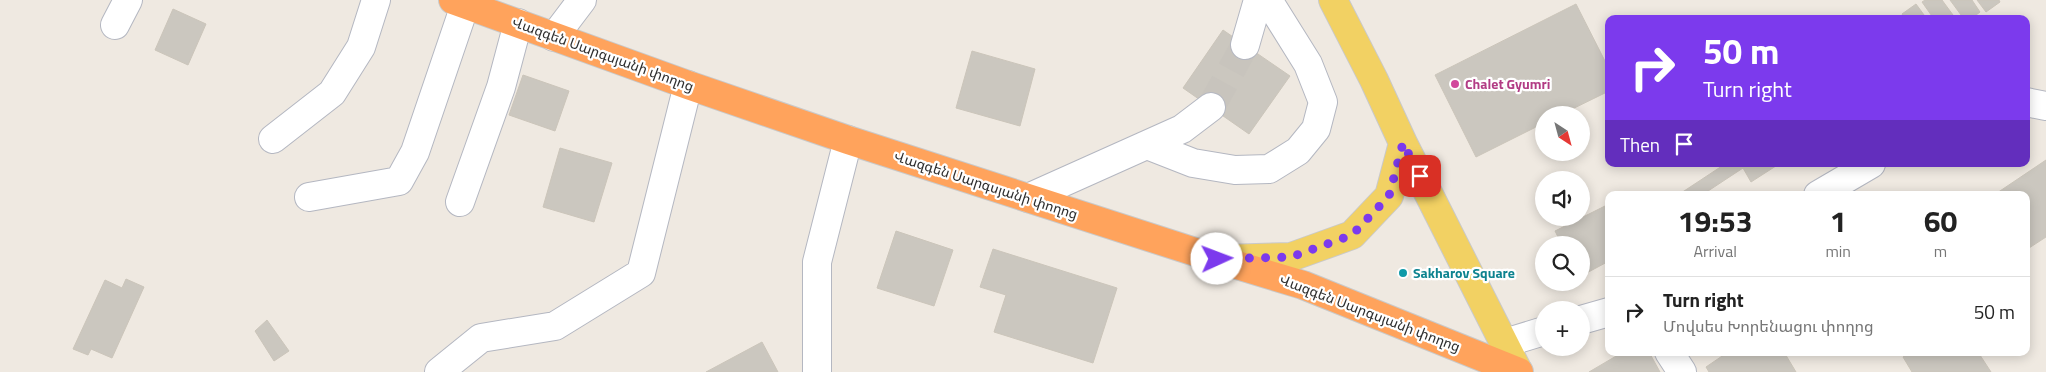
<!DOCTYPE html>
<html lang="en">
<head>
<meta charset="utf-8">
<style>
	body { margin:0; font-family:"Titillium Web","Noto Sans Armenian",sans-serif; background:#f6f6f6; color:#222; height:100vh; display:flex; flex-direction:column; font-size:19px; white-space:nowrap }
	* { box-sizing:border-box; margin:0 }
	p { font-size:16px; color:#767676 }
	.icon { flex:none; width:28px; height:28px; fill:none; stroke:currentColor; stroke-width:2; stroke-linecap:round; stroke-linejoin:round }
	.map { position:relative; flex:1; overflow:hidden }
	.panel { position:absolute; left:1605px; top:191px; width:425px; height:165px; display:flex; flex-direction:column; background:#fff; border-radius:10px; box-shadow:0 2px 12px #0003 }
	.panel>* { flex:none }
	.banner { position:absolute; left:1605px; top:15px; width:425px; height:152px; border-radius:10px; box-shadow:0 2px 12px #0003; background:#7c3aed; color:#fff; overflow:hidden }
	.needle { width:32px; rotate:144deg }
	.controls { position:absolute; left:1535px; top:106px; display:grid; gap:10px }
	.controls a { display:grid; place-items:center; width:55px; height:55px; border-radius:50%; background:#fff; box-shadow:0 2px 12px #0003; font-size:25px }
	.pin { position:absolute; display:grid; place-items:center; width:42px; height:42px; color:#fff; margin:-21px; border-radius:10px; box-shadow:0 2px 8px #0006 }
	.me { position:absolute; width:55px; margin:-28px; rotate:88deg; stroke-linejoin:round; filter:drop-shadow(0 0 4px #0008) }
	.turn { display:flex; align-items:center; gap:18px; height:105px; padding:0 15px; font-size:22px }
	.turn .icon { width:65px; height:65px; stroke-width:2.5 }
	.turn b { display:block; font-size:35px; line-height:42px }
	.then { display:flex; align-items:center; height:48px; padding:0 15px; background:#0003; gap:10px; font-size:19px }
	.eta { display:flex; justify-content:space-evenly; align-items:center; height:85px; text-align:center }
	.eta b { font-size:30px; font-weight:700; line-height:35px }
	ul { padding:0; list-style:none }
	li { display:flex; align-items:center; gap:15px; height:70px; padding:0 15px; border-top:1px solid #e0e0e0 }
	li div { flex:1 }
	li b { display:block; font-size:19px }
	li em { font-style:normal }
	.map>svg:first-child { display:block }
	.building { fill:#cbc7bf; stroke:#cbc5ba }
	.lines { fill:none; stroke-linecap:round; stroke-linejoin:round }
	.minor-tunnel { stroke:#c8c4bd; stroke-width:28; stroke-dasharray:28 14; stroke-linecap:butt }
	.minor-casing { stroke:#b4b7c1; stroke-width:30 }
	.major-casing { stroke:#c9c9c9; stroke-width:30 }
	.highway-casing { stroke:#c9c9c9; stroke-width:30 }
	.minor { stroke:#fff; stroke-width:28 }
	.major { stroke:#f2d163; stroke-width:28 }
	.highway { stroke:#ffa35c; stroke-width:28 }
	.route { stroke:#7c3aed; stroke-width:9; stroke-dasharray:0 16.2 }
	.hotel-dot { fill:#d1479c; stroke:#fff; stroke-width:2 }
	.culture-dot { fill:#0f9aa8; stroke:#fff; stroke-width:2 }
	.labels { text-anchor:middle; stroke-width:4.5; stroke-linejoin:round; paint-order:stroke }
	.street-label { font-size:14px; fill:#2e2e2e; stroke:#fff }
	.hotel-label { font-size:14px; font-weight:bold; fill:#b23c85; stroke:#fff; text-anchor:start }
	.culture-label { font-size:14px; font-weight:bold; fill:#0d838f; stroke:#fff; text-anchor:start }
</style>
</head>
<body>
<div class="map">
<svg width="2046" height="372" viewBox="0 0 2046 372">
	<rect width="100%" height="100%" fill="#efe9e1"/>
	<path class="building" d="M1925,0H1942L1953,15L1947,19H1934L1922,2Z
		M1950,0H1972L1980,12L1971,19H1964Z
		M1977,0H1999L2000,2L1986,12Z
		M1576,4L1609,69V91L1560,115H1544V123L1476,157L1435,75Z
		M1916,4L1927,19H1905L1902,14Z
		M173,9L206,24L188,65L155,50Z
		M1223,30L1290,76L1249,134L1183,88Z
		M972,51L1035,69L1020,126L956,108Z
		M523,75L569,91L555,131L509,115Z
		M560,148L612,163L594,222L543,207Z
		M2046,160V237L2026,250V195H1994Z
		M1725,164H1779L1751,182L1743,168L1702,195H1678Z
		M1609,204V261L1581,276V245H1562L1555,231Z
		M896,231L953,250L934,306L877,288Z
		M993,249L1117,288L1093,363L994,332L1006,295L980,287Z
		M126,279L144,287L112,358L91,349L88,355L73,349L105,280L122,288Z
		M267,320L289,351L274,361L255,331Z
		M762,342L778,372H706Z
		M1623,352H1649L1660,372H1589Z
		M1728,352H1784L1796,372H1709L1706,367Z
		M1910,352H1978L1991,372H1912L1903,357Z"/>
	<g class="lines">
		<path class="minor-tunnel" d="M1211,107L1245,45"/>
		<g class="minor-casing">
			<path id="minor" d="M115,25L128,0
				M554,37L582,0
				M1245,45L1258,0
				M2026,102L2046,106
				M273,139L332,93L361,47L376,0
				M1147,145L1193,163L1235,170L1269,169L1298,151L1316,129L1323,102L1308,64L1268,0
				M1818,195L1871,164
				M309,197L399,181L415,152L465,5
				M1028,198L1182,129L1211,107
				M460,202L501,87L518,23
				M1581,320L1609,312
				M1505,343L1544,331
				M1669,352L1682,372
				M439,372L481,338L555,326L641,273L688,85
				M817,372V262L848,140"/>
		</g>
		<g class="major-casing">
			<path id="major" d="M1333,0L1374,80L1403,143L1518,371
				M1224,259L1291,257L1352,235L1389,196L1403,143"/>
		</g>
		<g class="highway-casing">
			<path id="highway" d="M453,0L688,85L848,140L1217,259L1303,285L1519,372"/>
		</g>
		<use href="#minor" class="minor"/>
		<use href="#major" class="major"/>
		<use href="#highway" class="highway"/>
	</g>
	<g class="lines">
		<path class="route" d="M1217,259L1291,257L1352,235L1389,196L1403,143L1420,176"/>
	</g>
	<circle class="hotel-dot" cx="1455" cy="84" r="5"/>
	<circle class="culture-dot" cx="1403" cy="273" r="5"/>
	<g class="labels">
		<g class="street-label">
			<text transform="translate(603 54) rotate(20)" y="5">Վազգեն Սարգսյանի փողոց</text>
			<text transform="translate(986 185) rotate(18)" y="5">Վազգեն Սարգսյանի փողոց</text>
			<text transform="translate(1370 313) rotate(21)" y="5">Վազգեն Սարգսյանի փողոց</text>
		</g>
		<g class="hotel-label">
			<text x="1465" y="89">Chalet Gyumri</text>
		</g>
		<g class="culture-label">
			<text x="1413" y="278">Sakharov Square</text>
		</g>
	</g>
</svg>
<div class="controls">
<a><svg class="needle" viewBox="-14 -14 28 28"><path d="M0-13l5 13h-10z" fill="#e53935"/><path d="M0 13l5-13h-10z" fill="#767676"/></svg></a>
<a><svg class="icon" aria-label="sound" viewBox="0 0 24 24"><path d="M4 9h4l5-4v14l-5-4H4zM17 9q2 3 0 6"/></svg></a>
<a><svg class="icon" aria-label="search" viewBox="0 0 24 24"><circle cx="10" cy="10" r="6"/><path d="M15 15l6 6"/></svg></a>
<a>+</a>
</div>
<div class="pin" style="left:1420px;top:176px;background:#d93025"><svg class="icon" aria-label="arrive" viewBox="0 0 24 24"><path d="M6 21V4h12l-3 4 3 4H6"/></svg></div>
<svg class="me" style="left:1217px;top:259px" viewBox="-20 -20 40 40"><circle r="19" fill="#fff"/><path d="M0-13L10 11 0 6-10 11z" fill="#7c3aed"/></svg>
<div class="banner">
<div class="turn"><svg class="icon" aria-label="right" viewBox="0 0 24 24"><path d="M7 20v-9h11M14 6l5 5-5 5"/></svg><div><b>50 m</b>Turn right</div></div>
<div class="then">Then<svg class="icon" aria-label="arrive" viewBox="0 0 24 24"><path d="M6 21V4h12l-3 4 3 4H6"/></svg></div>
</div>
<section class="panel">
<div class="eta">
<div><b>19:53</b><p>Arrival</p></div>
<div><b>1</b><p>min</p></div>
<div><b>60</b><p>m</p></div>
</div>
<ul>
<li><svg class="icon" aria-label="right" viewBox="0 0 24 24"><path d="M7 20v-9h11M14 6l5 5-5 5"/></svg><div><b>Turn right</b><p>Մովսես Խորենացու փողոց</p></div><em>50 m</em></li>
</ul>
</section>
</div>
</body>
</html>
